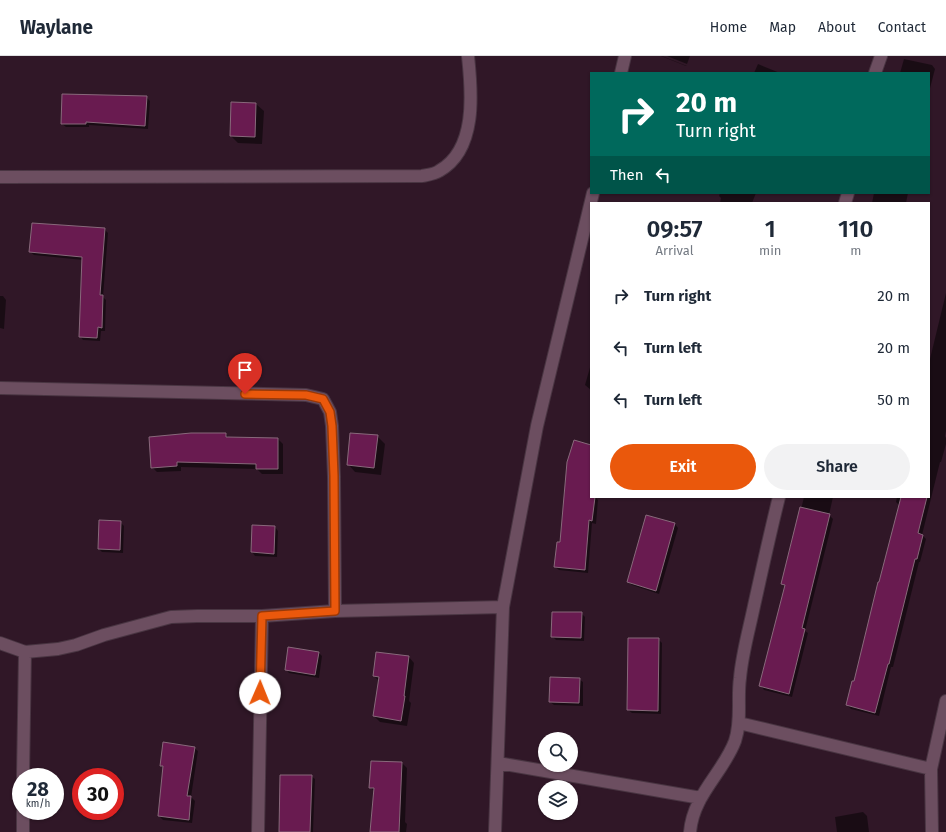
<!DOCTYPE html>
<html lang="en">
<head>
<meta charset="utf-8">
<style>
	body { margin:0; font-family:"Fira Sans",sans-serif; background:#f2f2f3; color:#1f2937; height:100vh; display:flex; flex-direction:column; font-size:15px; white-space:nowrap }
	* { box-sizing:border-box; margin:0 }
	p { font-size:13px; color:#747a83 }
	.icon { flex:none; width:22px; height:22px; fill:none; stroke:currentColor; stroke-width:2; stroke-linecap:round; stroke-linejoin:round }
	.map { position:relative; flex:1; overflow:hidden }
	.drawer { position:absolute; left:590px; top:146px; width:340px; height:296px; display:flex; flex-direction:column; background:#fff; border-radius:0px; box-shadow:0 1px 3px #0004 }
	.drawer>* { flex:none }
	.hud { position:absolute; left:590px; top:16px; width:340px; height:122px; border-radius:0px; box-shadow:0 1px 3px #0004; background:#00695c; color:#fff; overflow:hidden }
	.controls { position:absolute; left:538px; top:676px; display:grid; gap:8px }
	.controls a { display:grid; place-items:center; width:40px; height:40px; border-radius:50%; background:#fff; box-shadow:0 1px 3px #0004; font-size:20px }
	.speed { position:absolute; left:12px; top:712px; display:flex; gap:8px; font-size:20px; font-weight:700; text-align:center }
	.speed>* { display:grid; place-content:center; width:52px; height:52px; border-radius:50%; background:#fff; box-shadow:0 1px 3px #0004; line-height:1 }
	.speed small { font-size:10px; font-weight:400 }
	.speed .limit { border:6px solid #d22; background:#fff; color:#111 }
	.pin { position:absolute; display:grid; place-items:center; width:34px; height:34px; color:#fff; margin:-41px -17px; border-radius:50% 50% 50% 0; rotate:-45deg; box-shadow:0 0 4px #0007 }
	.pin .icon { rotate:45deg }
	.me { position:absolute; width:44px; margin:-22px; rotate:1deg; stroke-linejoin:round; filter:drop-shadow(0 0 3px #0008) }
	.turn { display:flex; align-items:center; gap:14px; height:84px; padding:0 20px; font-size:18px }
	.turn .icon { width:52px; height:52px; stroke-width:2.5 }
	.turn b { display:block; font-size:28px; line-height:34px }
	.then { display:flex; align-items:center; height:38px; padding:0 20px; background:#0003; gap:8px; font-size:15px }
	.eta { display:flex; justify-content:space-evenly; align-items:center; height:68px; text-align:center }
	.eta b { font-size:24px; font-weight:600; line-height:28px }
	.cta { display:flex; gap:8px; margin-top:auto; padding:8px 20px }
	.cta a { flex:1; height:46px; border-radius:24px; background:#ea580c; color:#fff; font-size:16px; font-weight:600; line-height:46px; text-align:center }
	.cta a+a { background:#f2f2f3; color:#1f2937 }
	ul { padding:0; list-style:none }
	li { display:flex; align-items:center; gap:12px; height:52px; padding:0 20px }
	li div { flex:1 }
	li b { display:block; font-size:15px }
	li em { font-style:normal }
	header { display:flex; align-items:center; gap:24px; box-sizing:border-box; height:56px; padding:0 20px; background:#fff; border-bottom:1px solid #e0e1e3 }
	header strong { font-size:19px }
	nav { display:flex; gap:22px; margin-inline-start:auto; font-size:14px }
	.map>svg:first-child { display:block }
	.shadow { fill:#0007 }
	.building { fill:#691b50; stroke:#88697b }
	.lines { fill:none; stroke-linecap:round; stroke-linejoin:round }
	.minor-casing { stroke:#493542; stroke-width:14 }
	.minor { stroke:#6c4e60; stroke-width:12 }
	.route-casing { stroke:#983908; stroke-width:10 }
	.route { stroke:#ea580c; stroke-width:7 }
</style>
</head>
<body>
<header>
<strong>Waylane</strong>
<nav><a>Home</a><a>Map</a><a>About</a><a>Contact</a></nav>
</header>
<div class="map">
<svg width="946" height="776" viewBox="0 0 946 776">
	<rect width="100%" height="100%" fill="#301727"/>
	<path class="shadow" d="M661,0H662L687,10H686Z
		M667,0H690L687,8Z
		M904,3L932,9L935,13L929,36V17H900Z
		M758,8L780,17H754Z
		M146,41L150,45L148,73L89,69V71H66L62,68Z
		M256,48L264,55L262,88L238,87L231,80Z
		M720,137H756L752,147H720L721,142L719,140Z
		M874,137H908L906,147H872Z
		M104,173L108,177L103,241L106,244L105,275H101L100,285L83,284L80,280L83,204L34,199L30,196Z
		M946,237V375L945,380L946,382V388L941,406H940L922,479L926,483L920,506H919L893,611H891L879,660L851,653L847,649L855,626L900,450L896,446L897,441H929V307Z
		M0,240H3L6,244L4,273L0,272Z
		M591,308V334L585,329Z
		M226,378L229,382L278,383L283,388V418H262L257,413L181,411V415L157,416L152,411Z
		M377,380L385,388L381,419L355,416L348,408Z
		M591,390V441H595L598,444L596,468L592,467L588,517L559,514L555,511L561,488Z
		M804,441H833L829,459L833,463L805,575L808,577L792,641L764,634L761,630L785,531L783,528Z
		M647,460L675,468L678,472L659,538L632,529L628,526Z
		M120,466L124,470L123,497L102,496L99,493Z
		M275,471L278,475L277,501L255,500L252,496Z
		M581,557L585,561L584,585L556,584L552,580Z
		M658,583L662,587L661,658L632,657L628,654Z
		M319,597L322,600L319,622L289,617L286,613Z
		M409,601L414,607L409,645L411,647L407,670L380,666L374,660L379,625L374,620Z
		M579,623L583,626V650L554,649L550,646Z
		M194,692L198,695L191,741L195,745L192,767L163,764L159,760L164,712L161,709Z
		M372,706L402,707L407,712L405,766L407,768L406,776H371L374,735L370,731Z
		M311,720L315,723L313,776H280Z
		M863,756L867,760L869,776H837L835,761Z"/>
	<path class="building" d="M62,38L147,40L145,70L86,66V68H61Z
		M231,46L256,47L255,81L230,80Z
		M32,167L105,172L100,239H103L102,272L98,271L97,282L79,281L82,201L29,196Z
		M191,377H226V381L278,382V413H256V408L177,406V410L151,412L149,381Z
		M350,377L378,379L374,412L347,409Z
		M574,384L591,389V441H595L592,465L589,464L585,514L554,511L557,486H560L567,406Z
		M901,441H927L918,477L923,479L917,503H915L889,608H888L875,657L846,649L852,625H854L878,526H879Z
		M800,451L830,458L802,572L805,573L789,638L759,630L785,529L781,528Z
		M646,459L675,467L656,535L627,526Z
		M99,464L121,465L120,494L98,493Z
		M252,469L275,470L274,498L251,496Z
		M552,556H582L581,582L551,581Z
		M628,582H659L658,655L627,654Z
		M288,591L319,596L315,619L285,614Z
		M376,596L409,600L404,640H405L401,665L373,660L379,621L373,620Z
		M550,621L580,622L579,647L549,646Z
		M163,686L195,691L187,740H191L189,764L158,760L163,710H160Z
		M371,705L402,706L399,776H370L374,732H369Z
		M280,719H312L310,776H279Z"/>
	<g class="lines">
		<g class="minor-casing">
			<path id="minor" d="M621,17L625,0
				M875,17L881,0
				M0,121L422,120C427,119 435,118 439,115C477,94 472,37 468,0
				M845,147L848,137
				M0,332L306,339L323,343L330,356L332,370L334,421L335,555
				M0,587L25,596L58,593L76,589L104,579L171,561L197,560H262L335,555L503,551
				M739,667L931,713
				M498,707L701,742
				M23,721L25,596
				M23,776V755
				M258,776L262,560
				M495,776L503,551L537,370L593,137
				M690,776C693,739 723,717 735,685C742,664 737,643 740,622C742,598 749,574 754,550C762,514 770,477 779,441
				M932,776L931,713L946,645"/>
		</g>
		<use href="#minor" class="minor"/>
	</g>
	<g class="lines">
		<g class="route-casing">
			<path id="route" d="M245,338L306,339L323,343L330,356L332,370L334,420L335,555L262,560L260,637"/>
		</g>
		<use href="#route" class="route"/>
	</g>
</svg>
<div class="controls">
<a><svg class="icon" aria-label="search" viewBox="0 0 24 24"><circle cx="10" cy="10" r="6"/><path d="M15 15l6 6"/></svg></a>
<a><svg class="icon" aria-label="layers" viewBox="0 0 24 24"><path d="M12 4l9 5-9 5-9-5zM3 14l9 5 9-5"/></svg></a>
</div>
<div class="speed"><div>28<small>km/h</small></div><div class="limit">30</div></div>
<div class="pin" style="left:245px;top:338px;background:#d93025"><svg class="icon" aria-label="arrive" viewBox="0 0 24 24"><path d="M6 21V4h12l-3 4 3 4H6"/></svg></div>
<svg class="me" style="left:260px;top:637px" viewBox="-20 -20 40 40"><circle r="19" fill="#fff"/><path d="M0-13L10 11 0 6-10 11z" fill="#ea580c"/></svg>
<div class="hud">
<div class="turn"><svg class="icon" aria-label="right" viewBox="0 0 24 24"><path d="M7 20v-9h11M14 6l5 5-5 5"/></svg><div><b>20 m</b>Turn right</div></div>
<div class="then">Then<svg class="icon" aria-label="left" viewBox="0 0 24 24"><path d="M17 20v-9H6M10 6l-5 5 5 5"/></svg></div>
</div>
<section class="drawer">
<div class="eta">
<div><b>09:57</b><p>Arrival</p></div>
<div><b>1</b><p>min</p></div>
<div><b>110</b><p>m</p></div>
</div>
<ul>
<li><svg class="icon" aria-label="right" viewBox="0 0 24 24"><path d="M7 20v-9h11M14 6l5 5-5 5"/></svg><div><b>Turn right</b></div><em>20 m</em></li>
<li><svg class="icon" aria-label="left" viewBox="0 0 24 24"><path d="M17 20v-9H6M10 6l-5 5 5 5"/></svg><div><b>Turn left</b></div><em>20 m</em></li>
<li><svg class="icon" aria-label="left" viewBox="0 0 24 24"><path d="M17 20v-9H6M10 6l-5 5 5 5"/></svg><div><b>Turn left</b></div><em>50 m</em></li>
</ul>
<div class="cta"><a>Exit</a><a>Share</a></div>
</section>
</div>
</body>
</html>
